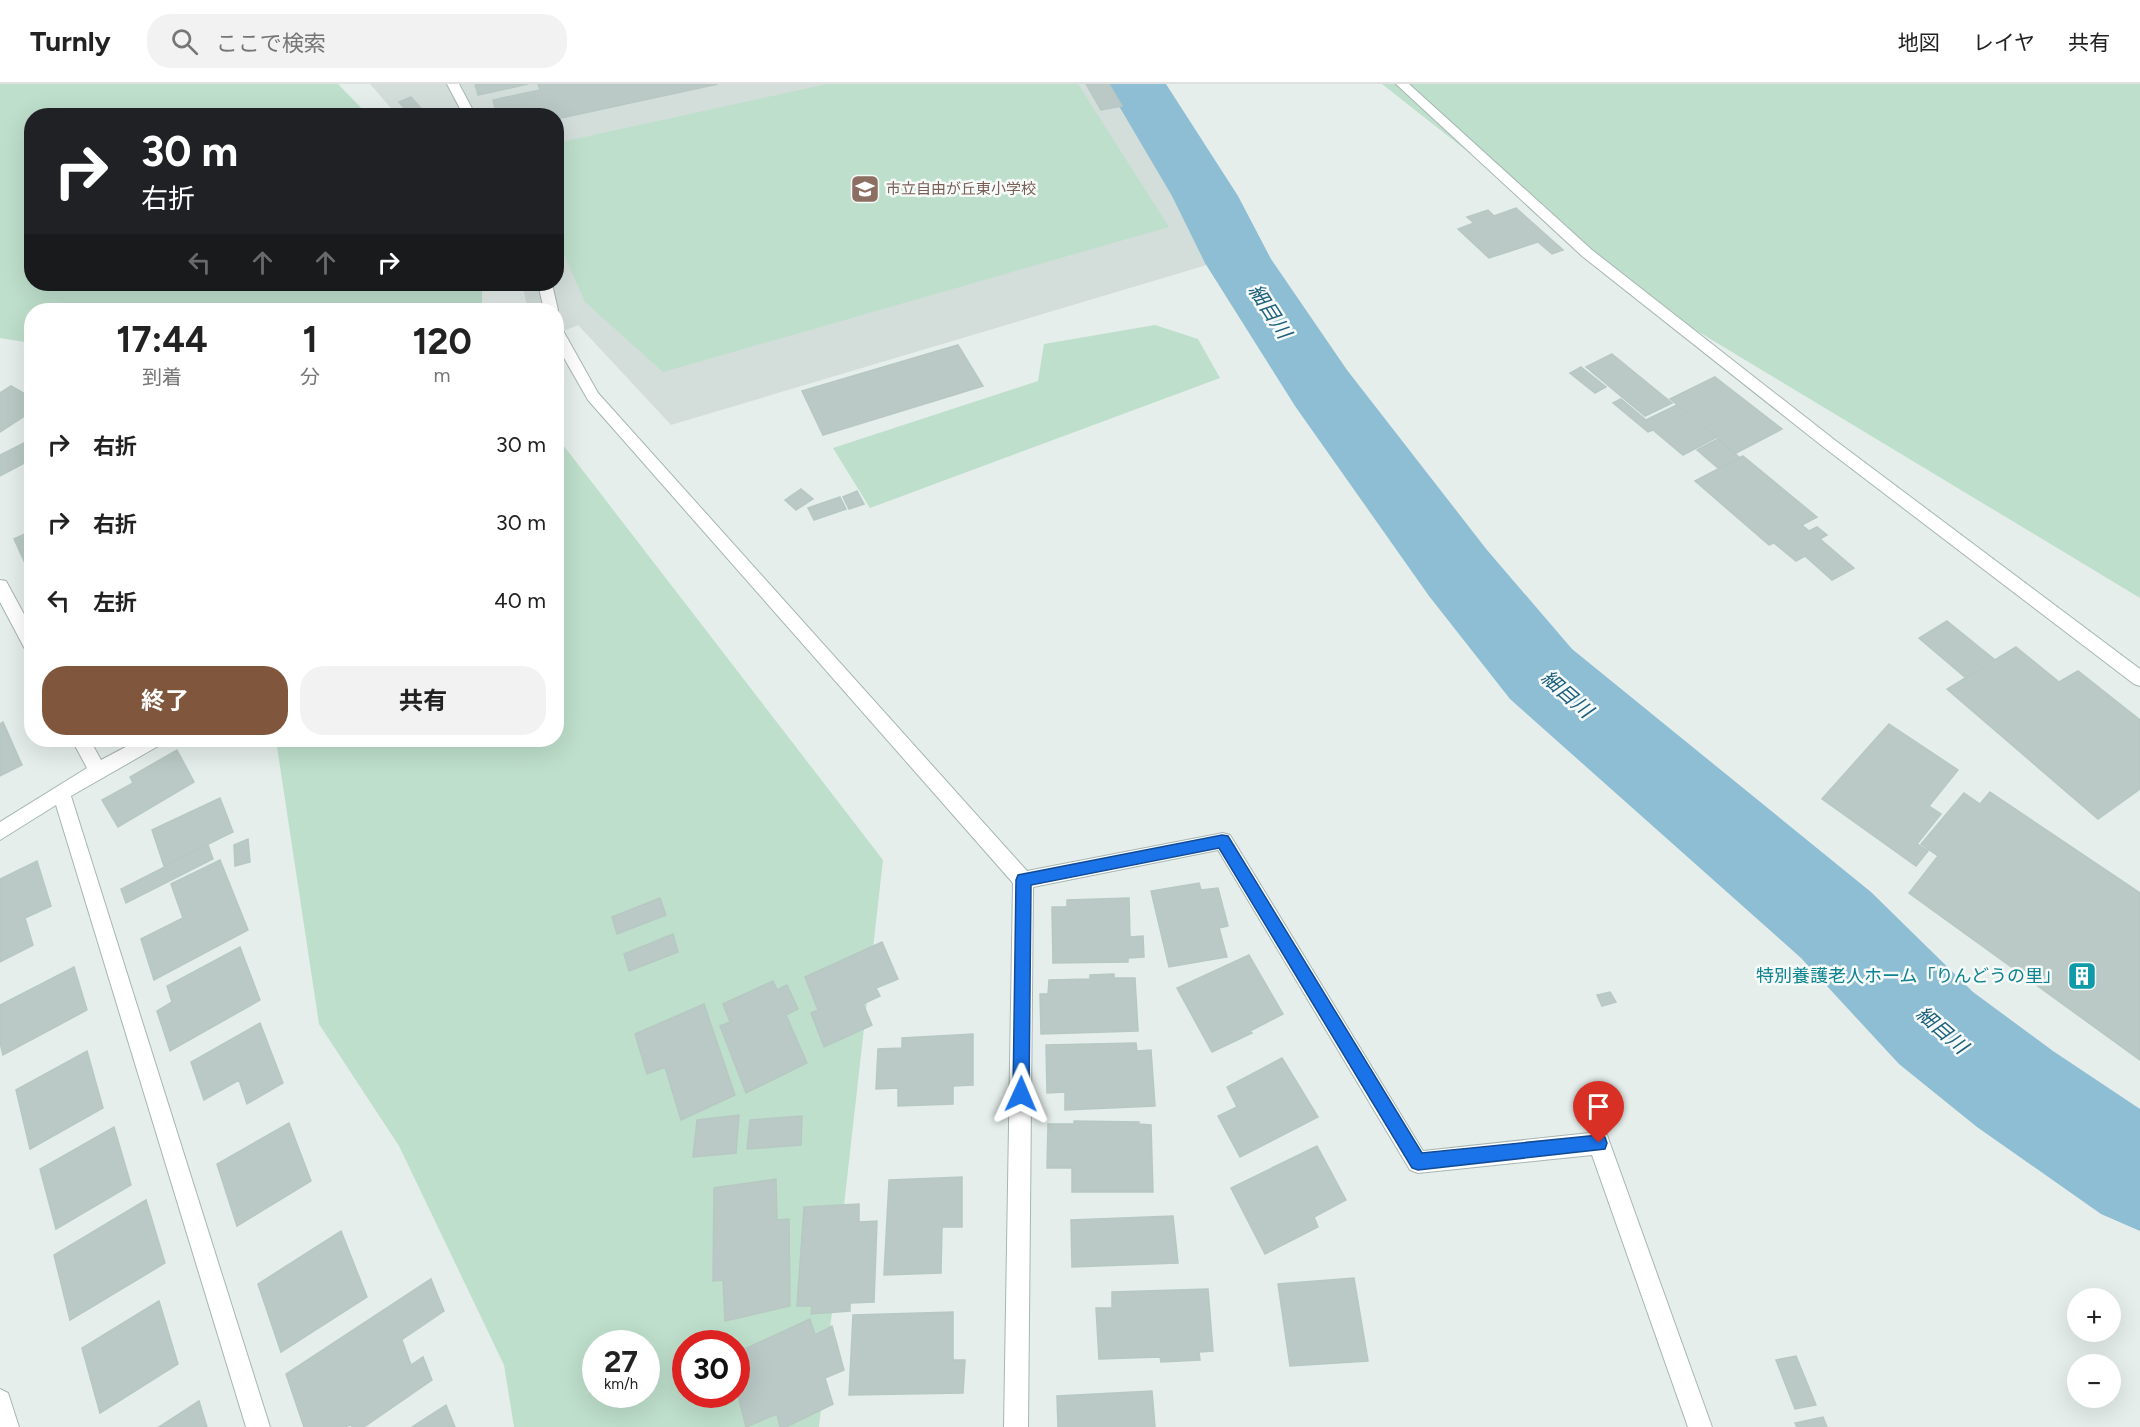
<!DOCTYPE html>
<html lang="ja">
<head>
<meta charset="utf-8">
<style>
	body { margin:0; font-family:Figtree,"Noto Sans JP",sans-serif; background:#f2f2f2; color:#222; height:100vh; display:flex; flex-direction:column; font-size:22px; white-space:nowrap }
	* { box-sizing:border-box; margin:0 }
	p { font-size:20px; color:#767676 }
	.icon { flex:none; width:33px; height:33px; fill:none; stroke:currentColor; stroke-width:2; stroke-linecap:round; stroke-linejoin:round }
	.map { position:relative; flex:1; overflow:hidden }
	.drawer { position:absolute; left:24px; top:219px; width:540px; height:444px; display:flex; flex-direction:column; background:#fff; border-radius:24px; box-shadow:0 6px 24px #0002 }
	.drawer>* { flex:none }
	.top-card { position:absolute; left:24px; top:24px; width:540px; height:183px; border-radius:24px; box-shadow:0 6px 24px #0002; background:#202124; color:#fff; overflow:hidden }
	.fabs { position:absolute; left:2067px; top:1204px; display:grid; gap:12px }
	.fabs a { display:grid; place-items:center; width:54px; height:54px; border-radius:50%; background:#fff; box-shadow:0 6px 24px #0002; font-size:30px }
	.speed { position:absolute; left:582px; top:1246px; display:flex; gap:12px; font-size:30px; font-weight:700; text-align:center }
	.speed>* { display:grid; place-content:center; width:78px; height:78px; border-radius:50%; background:#fff; box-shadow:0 6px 24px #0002; line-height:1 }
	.speed small { font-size:15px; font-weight:400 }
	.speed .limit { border:9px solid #d22; background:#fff; color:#111 }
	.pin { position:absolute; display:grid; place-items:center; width:51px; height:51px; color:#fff; margin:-62px -26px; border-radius:50% 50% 50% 0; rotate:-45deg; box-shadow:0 0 6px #0007 }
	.pin .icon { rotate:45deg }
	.me { position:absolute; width:66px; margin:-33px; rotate:1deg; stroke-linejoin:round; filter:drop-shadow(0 0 4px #0008) }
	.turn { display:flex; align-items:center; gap:21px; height:126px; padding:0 18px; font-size:27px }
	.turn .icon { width:78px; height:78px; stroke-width:2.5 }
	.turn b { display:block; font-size:42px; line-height:51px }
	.lanes { display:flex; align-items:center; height:57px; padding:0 18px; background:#0003; justify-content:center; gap:30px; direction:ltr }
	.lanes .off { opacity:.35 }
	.eta { display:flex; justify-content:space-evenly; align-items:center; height:102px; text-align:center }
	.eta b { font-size:36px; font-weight:700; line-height:42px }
	.primary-button { display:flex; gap:12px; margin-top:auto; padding:12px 18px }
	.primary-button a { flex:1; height:69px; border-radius:24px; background:#80573d; color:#fff; font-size:24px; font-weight:700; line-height:69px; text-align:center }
	.primary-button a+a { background:#f2f2f2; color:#222 }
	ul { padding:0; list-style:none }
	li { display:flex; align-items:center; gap:18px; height:78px; padding:0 18px }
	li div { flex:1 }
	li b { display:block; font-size:22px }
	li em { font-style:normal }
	header { display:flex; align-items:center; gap:36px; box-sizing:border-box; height:84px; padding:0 30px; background:#fff; border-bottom:2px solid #e0e0e0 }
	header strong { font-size:28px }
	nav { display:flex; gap:33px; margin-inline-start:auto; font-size:21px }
	.search { width:420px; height:54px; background:#f2f2f2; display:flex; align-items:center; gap:15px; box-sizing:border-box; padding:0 21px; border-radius:24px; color:#767676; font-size:22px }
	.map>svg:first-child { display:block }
	.built { fill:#d3dedb }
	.green { fill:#bedfcc; fill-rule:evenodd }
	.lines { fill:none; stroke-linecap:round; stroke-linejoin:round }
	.river { fill:#8dbed3; fill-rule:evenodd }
	.building { fill:#bac9c5; stroke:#b7c8c3; stroke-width:1.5 }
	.minor-casing { stroke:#a7b6b3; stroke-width:2 }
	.minor { fill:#fff; fill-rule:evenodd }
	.route { fill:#1a73e8; stroke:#114b97; stroke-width:1.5 }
	.labels { text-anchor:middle; stroke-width:5; stroke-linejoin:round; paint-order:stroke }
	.far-education-label { font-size:15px; fill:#785e54; stroke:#f6faf9; text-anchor:start }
	.culture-label { font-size:18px; fill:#0d838f; stroke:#f6faf9; text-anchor:end }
	.water-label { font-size:20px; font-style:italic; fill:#1d607e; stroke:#f6faf9 }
</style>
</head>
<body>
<header>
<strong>Turnly</strong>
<div class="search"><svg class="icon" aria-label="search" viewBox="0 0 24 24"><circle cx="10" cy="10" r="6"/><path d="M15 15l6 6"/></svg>ここで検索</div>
<nav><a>地図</a><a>レイヤ</a><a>共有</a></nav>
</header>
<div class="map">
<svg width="2140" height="1343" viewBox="0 0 2140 1343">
	<rect width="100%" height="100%" fill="#e5eeeb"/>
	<path class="built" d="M370,0H1110L1217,178L671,341L578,241L557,250L556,226H528L522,200H556V32L397,31Z"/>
	<path class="green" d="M0,0H338L368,31L32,32V200H482V226H32L31,259L0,254Z
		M827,0H1078L1169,143L663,288L585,218L557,155V59Z
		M1382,0H2140V514L1689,242Z
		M1155,241L1198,255L1220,294L870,424L833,364L1038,297L1044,260Z
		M557,353L883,776L819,1343H514L504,1281L399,1062L319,940L276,656H556ZM596,1260H646V1311H596ZM686,1260H736V1311H686Z"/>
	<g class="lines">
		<path class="river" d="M1106,0H1166L1238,112L1271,175L1347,286L1487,466L1572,565L1871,808L1973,908L2053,967L2140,1025V1147L2101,1130L1977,1043L1899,980L1801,874L1510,615L1429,512L1295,322L1205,179L1172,112Z"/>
	</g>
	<path class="building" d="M475,0H528L478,11Z
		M538,0H568L540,6Z
		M568,0H718L556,35V32H497L493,16Z
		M1086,0H1109L1122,22L1101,26Z
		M411,13L426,30L411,32L399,18Z
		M1516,124L1563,166L1552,170L1538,158L1489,174L1458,145L1474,139L1467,133L1488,126L1494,132Z
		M958,261L983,302L823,351L802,307Z
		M1612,270L1672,319L1645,332L1586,283Z
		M1581,283L1606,303L1595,309L1570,289Z
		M1715,293L1782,345L1736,369L1670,315Z
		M11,302L32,314V327L0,348V309Z
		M1621,315L1646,336L1677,321L1717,353L1683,371L1653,346L1648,348L1613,319Z
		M32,355V375L0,392V371Z
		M1718,355L1740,374L1718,384L1697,366Z
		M1743,372L1817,433L1802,441L1809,447L1817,443L1827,451L1820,455L1854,484L1832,496L1805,472L1796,477L1774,459L1769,461L1695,397Z
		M801,405L813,415L796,426L785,416Z
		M857,407L864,420L849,425L843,413Z
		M840,413L846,425L814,436L808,424Z
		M32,447V489L30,490L14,455Z
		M1947,537L1995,576L1966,594L1919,554Z
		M2016,563L2059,598L2078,587L2140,636V705L2098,735L1947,605Z
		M3,638L22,681L0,692V640Z
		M1889,640L1958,686L1929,722L1941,730L1917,760L1928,767L1916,782L1822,715Z
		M177,666L194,698L118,743L102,716L133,699L130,693Z
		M1990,708L2140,809V976L1909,809L1938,772L1921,760L1964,709L1980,720Z
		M220,714L233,748L164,782L152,746Z
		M248,755L250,778L235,782L234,761Z
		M208,761L213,775L126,819L121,805Z
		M220,776L248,846L154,896L141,855L183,834L171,800Z
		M37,777L51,822L25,834L33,861L0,878V795Z
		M1199,799L1201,806L1218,804L1228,842L1219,844L1227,873L1169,883L1151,807Z
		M660,814L666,831L617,850L612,833Z
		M1129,814L1130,853L1143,852L1144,873L1128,874V878L1053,879L1052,823H1067V816Z
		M673,850L678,868L629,887L624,870Z
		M882,858L898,895L876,904L880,912L863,920L872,941L824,963L811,929L818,926L805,893Z
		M240,863L260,916L170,967L157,927L172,918L167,902Z
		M1249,871L1283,930L1250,947L1252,949L1212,968L1177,904Z
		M74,883L87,926L3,971L0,959V921Z
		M1114,890V894H1135L1138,947L1041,950L1040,910H1048L1049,896L1090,895V891Z
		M773,897L777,906L787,901L798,925L786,931L807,979L746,1009L720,942L730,938L723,920Z
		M1610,908L1616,918L1602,922L1597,911Z
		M704,920L735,1011L681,1036L665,983L647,990L635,950Z
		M260,939L283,999L247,1020L239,996L204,1016L191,978Z
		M973,950V1001L953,1002V1020L898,1022V1004L876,1005L878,965L902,964V954Z
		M1136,959L1137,967L1151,966L1155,1022L1065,1026V1008L1047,1009L1046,961Z
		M87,967L103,1024L30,1065L16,1006Z
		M1282,974L1318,1033L1240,1073L1218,1032L1237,1023L1227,1003Z
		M739,1031L736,1069L693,1073L697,1036Z
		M802,1032L801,1061L747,1065L750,1036Z
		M1074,1037L1139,1038V1040L1151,1041L1153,1108H1072V1084H1047L1048,1040H1074Z
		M289,1039L311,1097L237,1142L217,1080Z
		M114,1043L131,1101L56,1145L40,1085Z
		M1317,1062L1346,1116L1314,1133L1318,1143L1265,1170L1231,1104Z
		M962,1093V1143H942L941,1189L884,1191L889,1096Z
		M776,1095L777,1136L789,1135L790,1222L725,1237L723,1196L713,1197L714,1104Z
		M146,1116L165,1179L70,1236L54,1171Z
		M859,1120V1138L877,1137L874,1218L850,1219V1227L811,1230L812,1222H797L804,1123Z
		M1173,1132L1178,1179L1072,1183L1071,1136Z
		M341,1147L367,1213L281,1268L258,1200Z
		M1354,1194L1368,1277L1290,1282L1278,1200Z
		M431,1195L444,1227L397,1259L402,1256L411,1281L423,1273L432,1296L364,1343H352L351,1340L346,1343H304L286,1290Z
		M1208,1205L1213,1267L1199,1268L1200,1276L1161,1278L1160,1273L1099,1275L1096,1224H1112V1208Z
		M159,1217L178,1280L100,1329L82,1264Z
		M953,1228V1276H965L963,1309L849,1311L853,1231Z
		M810,1235L815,1251L832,1242L844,1286L825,1294L833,1320L786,1343H780L777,1330L746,1343L736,1304V1269Z
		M1796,1272L1816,1321L1795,1325L1776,1276Z
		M1152,1307L1155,1343H1058L1057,1312Z
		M199,1317L207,1343H159Z
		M446,1321L455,1343H412Z
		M1823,1333L1827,1343H1797L1795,1339Z"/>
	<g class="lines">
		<g class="minor-casing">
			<path id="minor" d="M447,0H459L476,32H464Z
				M1396,0H1409L1592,166L1836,357L2140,585V602L2134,600L1826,365L1582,172Z
				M538,200H552L558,226L556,228L544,226Z
				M556,241L561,243L598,309L1027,787L1223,749L1230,751L1423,1067L1599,1048L1607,1051L1712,1343H1688L1592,1071L1418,1089L1410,1086L1218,766L1033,803L1028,1343H1004L1013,799L588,316L556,260Z
				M0,496L6,497L32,545V569L26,567L0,518Z
				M72,656H90L101,676L139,656H163L160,661L71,712L270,1343H246L56,721L0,756V738L87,684Z
				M0,1305L8,1309L19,1343H0Z"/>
		</g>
		<use href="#minor" class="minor"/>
	</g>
	<path class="route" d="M1222,751L1228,752L1422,1069L1599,1051L1605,1053L1607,1059L1605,1065L1418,1086L1412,1084L1219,764L1031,801L1029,1010L1026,1016L1021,1018L1015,1016L1013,1010L1016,796L1018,791Z"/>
	<defs>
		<g id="school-square" transform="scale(1.5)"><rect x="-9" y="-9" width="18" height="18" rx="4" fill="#8d6e63" stroke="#f6faf9"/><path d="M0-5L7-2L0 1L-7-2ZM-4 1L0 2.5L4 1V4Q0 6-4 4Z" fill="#fff"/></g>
		<g id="building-square" transform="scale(1.5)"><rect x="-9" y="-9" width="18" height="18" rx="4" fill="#0f9aa8" stroke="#f6faf9"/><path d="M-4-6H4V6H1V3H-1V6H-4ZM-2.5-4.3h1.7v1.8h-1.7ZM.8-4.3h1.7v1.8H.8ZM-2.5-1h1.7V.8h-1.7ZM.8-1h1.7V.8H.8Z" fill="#fff"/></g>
	</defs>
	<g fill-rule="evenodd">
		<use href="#school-square" x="865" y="105"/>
		<use href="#building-square" x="2082" y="892"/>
	</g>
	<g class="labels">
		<g class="far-education-label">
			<text x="886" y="110">市立自由が丘東小学校</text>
		</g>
		<g class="culture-label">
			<text x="2061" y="898">特別養護老人ホーム「りんどうの里」</text>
		</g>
		<g class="water-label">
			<text transform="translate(1270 227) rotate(57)" y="7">細目川</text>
			<text transform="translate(1567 610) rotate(41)" y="7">細目川</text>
			<text transform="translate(1942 946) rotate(41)" y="7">細目川</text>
		</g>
	</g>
</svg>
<div class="fabs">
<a>+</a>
<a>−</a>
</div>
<div class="speed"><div>27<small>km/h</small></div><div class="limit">30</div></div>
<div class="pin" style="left:1599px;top:1059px;background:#d93025"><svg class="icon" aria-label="arrive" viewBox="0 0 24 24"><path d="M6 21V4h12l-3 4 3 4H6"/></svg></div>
<svg class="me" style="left:1021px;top:1010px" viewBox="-20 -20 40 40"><path d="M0-17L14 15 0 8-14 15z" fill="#1a73e8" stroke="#fff" stroke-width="4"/></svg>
<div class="top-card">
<div class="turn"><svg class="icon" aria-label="right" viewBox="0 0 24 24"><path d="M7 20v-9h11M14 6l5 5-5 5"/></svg><div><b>30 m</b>右折</div></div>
<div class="lanes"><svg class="icon off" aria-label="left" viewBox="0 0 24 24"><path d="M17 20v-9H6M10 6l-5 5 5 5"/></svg><svg class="icon off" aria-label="ahead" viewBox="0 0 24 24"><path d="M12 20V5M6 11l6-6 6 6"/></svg><svg class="icon off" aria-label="ahead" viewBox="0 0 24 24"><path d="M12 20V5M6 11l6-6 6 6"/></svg><svg class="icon" aria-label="right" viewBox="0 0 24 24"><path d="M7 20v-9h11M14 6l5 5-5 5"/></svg></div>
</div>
<section class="drawer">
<div class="eta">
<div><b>17:44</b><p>到着</p></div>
<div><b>1</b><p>分</p></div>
<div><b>120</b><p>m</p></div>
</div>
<ul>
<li><svg class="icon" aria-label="right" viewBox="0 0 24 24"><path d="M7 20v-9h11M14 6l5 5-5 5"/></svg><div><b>右折</b></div><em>30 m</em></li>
<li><svg class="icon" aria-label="right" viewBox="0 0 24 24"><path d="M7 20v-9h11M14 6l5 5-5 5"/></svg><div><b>右折</b></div><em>30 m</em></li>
<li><svg class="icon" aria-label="left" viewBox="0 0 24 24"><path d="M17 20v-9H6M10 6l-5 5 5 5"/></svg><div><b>左折</b></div><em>40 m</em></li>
</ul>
<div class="primary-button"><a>終了</a><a>共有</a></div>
</section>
</div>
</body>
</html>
